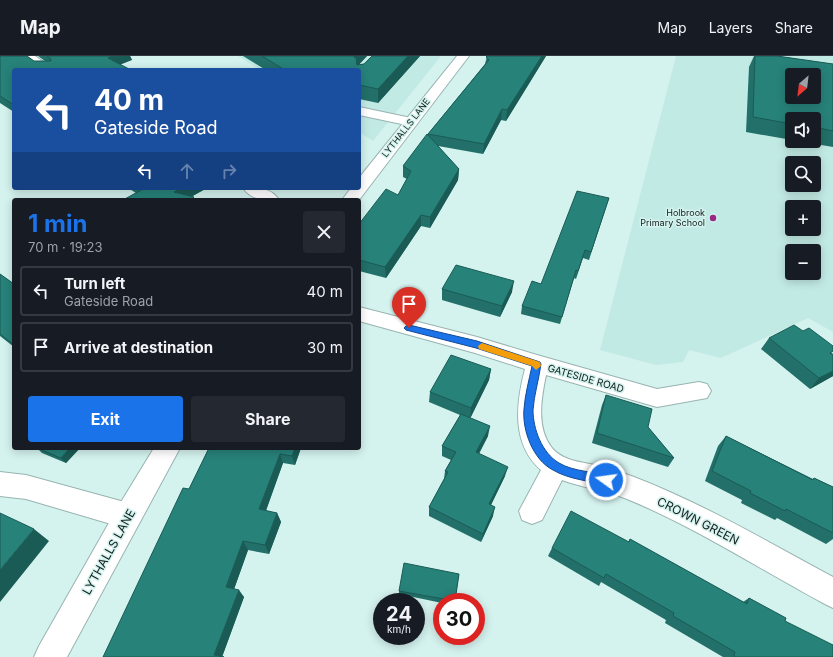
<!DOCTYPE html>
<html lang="en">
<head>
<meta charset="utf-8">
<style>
	body { margin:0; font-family:Inter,sans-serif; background:#242831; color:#f1f3f6; height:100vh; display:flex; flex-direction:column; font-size:15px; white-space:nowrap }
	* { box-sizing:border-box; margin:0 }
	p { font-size:13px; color:#9ea1a6 }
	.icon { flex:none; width:22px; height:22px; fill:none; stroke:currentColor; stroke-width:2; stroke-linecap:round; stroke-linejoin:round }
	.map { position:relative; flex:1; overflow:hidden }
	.drawer { position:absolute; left:12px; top:142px; width:349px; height:252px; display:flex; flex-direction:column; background:#171b24; border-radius:4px; box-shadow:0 2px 10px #0003 }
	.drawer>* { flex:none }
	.hud { position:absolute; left:12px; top:12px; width:349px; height:122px; border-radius:4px; box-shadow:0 2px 10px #0003; background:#1a4fa0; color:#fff; overflow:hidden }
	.needle { width:26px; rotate:208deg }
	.buttons { position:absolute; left:785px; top:12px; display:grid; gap:8px }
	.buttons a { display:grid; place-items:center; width:36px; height:36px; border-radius:4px; background:#171b24; box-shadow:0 2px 10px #0003; font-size:20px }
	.speed { position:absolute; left:373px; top:537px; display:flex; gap:8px; font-size:20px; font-weight:700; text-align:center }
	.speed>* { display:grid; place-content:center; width:52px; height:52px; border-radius:50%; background:#171b24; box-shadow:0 2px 10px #0003; line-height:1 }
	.speed small { font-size:10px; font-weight:400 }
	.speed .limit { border:6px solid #d22; background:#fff; color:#111 }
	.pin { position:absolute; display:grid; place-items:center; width:34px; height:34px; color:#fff; margin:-41px -17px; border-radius:50% 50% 50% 0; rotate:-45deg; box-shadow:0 0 4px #0007 }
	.pin .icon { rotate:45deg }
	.me { position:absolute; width:44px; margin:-22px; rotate:284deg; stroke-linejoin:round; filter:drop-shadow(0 0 3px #0008) }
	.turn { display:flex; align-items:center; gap:14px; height:84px; padding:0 16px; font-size:18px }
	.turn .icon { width:52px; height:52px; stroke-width:2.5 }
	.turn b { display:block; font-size:28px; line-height:34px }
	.lanes { display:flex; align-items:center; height:38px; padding:0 16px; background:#0003; justify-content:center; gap:20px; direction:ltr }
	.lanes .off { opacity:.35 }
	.round { display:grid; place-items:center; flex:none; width:42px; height:42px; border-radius:4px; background:#242831 }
	.summary { display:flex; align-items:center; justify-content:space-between; height:68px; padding:0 16px }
	h1 { font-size:24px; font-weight:700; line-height:30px; color:#1a73e8 }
	.action { display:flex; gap:8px; margin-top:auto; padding:8px 16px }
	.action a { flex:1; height:46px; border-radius:4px; background:#1a73e8; color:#fff; font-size:16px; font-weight:700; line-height:46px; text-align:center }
	.action a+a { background:#242831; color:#f1f3f6 }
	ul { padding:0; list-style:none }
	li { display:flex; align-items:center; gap:12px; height:50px; margin:0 8px 6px; padding:0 8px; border:2px solid #363941; border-radius:4px }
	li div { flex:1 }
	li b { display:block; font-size:15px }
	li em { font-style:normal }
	header { display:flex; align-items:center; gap:24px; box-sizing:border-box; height:56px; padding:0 20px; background:#171b24; border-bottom:1px solid #363941 }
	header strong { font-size:19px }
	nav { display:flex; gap:22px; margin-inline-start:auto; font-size:14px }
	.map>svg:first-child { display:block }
	.built { fill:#c2eae4; fill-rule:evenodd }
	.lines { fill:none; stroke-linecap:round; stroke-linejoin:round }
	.street-casing { stroke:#98b4b1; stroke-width:2 }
	.secondary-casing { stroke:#98b4b1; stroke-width:2 }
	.street { fill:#fff; fill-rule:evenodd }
	.secondary { fill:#fff; fill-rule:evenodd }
	.wall { fill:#227069 }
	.shaded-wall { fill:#1b5b55 }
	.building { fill:#27827a; stroke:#1b5b55; fill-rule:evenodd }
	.route { fill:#1a73e8; stroke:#114b97 }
	.slow { fill:#f59e0b }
	.poi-dot { fill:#992784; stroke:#d4f2ee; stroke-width:1.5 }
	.labels { text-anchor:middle; stroke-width:3; stroke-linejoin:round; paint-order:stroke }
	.far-street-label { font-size:9px; fill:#131f1d; stroke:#d4f2ee }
	.far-poi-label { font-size:9px; fill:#131f1d; stroke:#d4f2ee; text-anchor:end }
	.street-label { font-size:10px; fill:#131f1d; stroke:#d4f2ee }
	.near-street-label { font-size:12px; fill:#131f1d; stroke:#d4f2ee }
</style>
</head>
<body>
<header>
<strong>Map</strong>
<nav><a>Map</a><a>Layers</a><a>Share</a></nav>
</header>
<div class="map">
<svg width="833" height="601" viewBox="0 0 833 601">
	<rect width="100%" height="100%" fill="#d4f2ee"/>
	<path class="built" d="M238,0H441L373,85L359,76V14H260Z
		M676,0H833V276L808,262L721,302L689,294L683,306L656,309L600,294ZM792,19H814V41H792ZM792,63H814V85H792ZM792,107H814V129H792ZM792,151H814V173H792ZM792,195H814V217H792Z"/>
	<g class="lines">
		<g class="street-casing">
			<path id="street" d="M20,0H35L55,14H40Z
				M359,51L416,63L418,66L416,69L411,70L359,59Z
				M243,132C256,132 271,131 279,144C266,144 252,145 243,132Z
				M359,251L477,281L537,299L657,333L699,326L707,328L711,335L707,342L657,351L546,319C541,343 536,372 552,392C564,406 583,406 600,410C611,413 623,417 634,421C704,448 768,486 833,521V552L823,547C758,512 695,471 627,443C606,434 583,432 562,424L542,464L532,468L522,464L519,455L541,414C511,388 516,347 525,313L475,297L359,265Z
				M0,416L26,419L128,447L138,451L142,460L138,469L128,473L26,443L0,440Z"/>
		</g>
		<g class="secondary-casing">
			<path id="secondary" d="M457,0H469L359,144H342L351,132H359V122Z
				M154,392H180L67,601H34L39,590L118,451Z"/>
		</g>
		<use href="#street" class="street"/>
		<use href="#secondary" class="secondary"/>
	</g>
	<path class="wall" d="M0,0L34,5H45L38,0H130L132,4L14,14V56L0,47Z
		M243,0H367L358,9L420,0L378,47L359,43V14H266Z
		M487,0H546L506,65L501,64L483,98L438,90L459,113L458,124L430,172L421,170L386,222L359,215V168L398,139L407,123L403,121V110L428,78L485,8Z
		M754,0H777L833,8V91L798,85H814V63H792V84L746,76L749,11Z
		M128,132H207L191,141L136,137Z
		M609,142L589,204L583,202L576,223L574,222L560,268L521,258L522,250L541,228Z
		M0,218L14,228V291L0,280Z
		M442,233L512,236L500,261L442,244Z
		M769,282L833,297L832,298L833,320L810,333L761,293Z
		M491,313L489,324L470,362L488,380L479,398L505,420L491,449L493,460L481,486L429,460V451L444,423L445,415L451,404L442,400V390L460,359L429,346L430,336Z
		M606,339L648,371L674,402L668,411L592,387L602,349Z
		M726,380L813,423L814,422L833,431V483L826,488L777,462L775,464L741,447L742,444L705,425L718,390Z
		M37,392H80L66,407L42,397Z
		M209,392H301L295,409L283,407L266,455L277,457L281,466L269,498L248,494L234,533L244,541L222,601H103L189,433Z
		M630,483L743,546L749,542L785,565L833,601H723L665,567L666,564L601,526L599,530L548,500L552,492L628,486Z
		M459,518L455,546H442V547L399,538V535Z"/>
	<path class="shaded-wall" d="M112,0H130L132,4L112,12L108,2Z
		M354,0H367L355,13Z
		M408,0H420L378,47V33Z
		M542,0H546L506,65L507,54Z
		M502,53L501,64L483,98L484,88Z
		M459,113L458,124L430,172V161Z
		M182,132H207L185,144L174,136Z
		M421,159V170L386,222L385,211Z
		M514,225L512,236L500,261L502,250Z
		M491,313L489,324L470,363L471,352Z
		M833,315V320L810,333L819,322Z
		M490,370L488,380L474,406L476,396Z
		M70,392H80L66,407L61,402Z
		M295,392H301L295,409L292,400Z
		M280,398L283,407L263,462L259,453Z
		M508,411L505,420L487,457L489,448Z
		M495,451L493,460L481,486L483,478Z
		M277,457L281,466L269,498L265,489Z
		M34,473L49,485L0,546V514Z
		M243,485L248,494L232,539L226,531Z
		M239,534L244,541L222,601L214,599Z"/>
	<path class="building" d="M0,0H27L34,5H51V3L47,0H112L108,2L131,14H14V49L0,40Z
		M262,0H354V1L356,2L357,9L364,8L372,0H408L378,33L359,29V14H285Z
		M487,0H542L507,54L502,53L484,88L428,78L489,4L486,1Z
		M755,0H777L833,8V75L814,71V63H792V68L753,61ZM792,19H814V41H792Z
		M427,78L459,113L430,161L421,159L385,211L359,204V168L386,133L398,139L411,115L403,110Z
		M141,132H182L174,136L194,141L191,144H123L143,133Z
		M577,135L609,142L591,196L585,194L578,215L576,214L562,261L522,250L532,225L541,228Z
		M456,209L514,225L502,250L442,233Z
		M0,218L14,228V234L12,235L14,236V289L0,278Z
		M794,269L803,275L809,272L833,290V295L830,297L833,299V315L819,322L769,282Z
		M451,299L491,313L471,352L430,336Z
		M606,339L652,353L648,371L674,402L597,377Z
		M461,358L490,370L476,396L508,411L489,448L495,451L483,478L429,451L448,416L445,415L456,396L442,390Z
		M726,380L813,424L814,422L833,431V477L786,453L785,455L750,437L751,435L712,415Z
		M37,392H70L61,402Z
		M209,392H295L292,400L280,398L259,453L277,457L265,489L243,485L226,531L239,534L214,599L224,601H103L183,432L189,433Z
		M571,455L629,486L630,483L747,548L749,542L786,562L785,565L833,589V601H735L734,600L735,596L673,560L674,557L606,518L604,522L552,492Z
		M0,457L34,473L0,514Z
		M404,507L459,518L455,545L399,535Z"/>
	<path class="route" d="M409,269L477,285L540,306L541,308C539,323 534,339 533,354C533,373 542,397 559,407C574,416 594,415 610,421L612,424L610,428L606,429C589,425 568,423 553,414C533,404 522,374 524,353C525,339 529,324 532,310L476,292L406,274L404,272L406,270Z"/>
	<path class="slow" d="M482,287L540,306L541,310L536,314L532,310L479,293L478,290Z"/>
	<circle class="poi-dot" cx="713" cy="162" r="4"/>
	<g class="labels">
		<g class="far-street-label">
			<text transform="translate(406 72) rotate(-52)" y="3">LYTHALLS LANE</text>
		</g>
		<g class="far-poi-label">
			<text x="705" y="160">Holbrook<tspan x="705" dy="10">Primary School</tspan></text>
		</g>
		<g class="street-label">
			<text transform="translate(586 322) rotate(16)" y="4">GATESIDE ROAD</text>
		</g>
		<g class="near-street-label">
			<text transform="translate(698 465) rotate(27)" y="4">CROWN GREEN</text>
			<text transform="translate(109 496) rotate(-61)" y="4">LYTHALLS LANE</text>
		</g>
	</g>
</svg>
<div class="buttons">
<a><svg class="needle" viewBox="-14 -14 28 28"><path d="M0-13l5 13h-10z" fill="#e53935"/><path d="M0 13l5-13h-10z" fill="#9ea1a6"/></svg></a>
<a><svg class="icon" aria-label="sound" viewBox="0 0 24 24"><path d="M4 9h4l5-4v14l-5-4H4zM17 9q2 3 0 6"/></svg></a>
<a><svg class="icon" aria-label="search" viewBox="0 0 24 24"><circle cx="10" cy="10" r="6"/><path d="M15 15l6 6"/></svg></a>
<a>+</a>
<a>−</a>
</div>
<div class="speed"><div>24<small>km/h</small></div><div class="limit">30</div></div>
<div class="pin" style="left:409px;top:272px;background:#d93025"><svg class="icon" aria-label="arrive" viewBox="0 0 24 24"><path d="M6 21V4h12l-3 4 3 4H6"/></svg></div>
<svg class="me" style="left:606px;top:424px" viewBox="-20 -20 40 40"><circle r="17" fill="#1a73e8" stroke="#fff" stroke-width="3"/><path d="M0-11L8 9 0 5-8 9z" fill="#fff"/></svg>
<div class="hud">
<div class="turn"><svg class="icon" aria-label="left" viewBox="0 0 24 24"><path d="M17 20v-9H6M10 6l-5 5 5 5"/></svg><div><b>40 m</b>Gateside Road</div></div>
<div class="lanes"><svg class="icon" aria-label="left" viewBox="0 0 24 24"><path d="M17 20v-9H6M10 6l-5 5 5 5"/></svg><svg class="icon off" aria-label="ahead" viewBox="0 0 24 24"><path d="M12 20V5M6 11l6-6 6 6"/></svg><svg class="icon off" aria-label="right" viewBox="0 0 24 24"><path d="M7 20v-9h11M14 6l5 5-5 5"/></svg></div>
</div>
<section class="drawer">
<div class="summary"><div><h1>1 min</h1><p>70 m · 19:23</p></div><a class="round"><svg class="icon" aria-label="close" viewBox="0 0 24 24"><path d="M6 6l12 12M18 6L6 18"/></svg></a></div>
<ul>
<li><svg class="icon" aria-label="left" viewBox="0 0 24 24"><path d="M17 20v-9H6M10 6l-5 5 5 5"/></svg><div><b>Turn left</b><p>Gateside Road</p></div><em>40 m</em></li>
<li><svg class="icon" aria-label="arrive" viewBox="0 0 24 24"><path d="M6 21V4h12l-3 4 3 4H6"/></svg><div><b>Arrive at destination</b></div><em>30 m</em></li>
</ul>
<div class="action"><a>Exit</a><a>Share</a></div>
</section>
</div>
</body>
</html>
